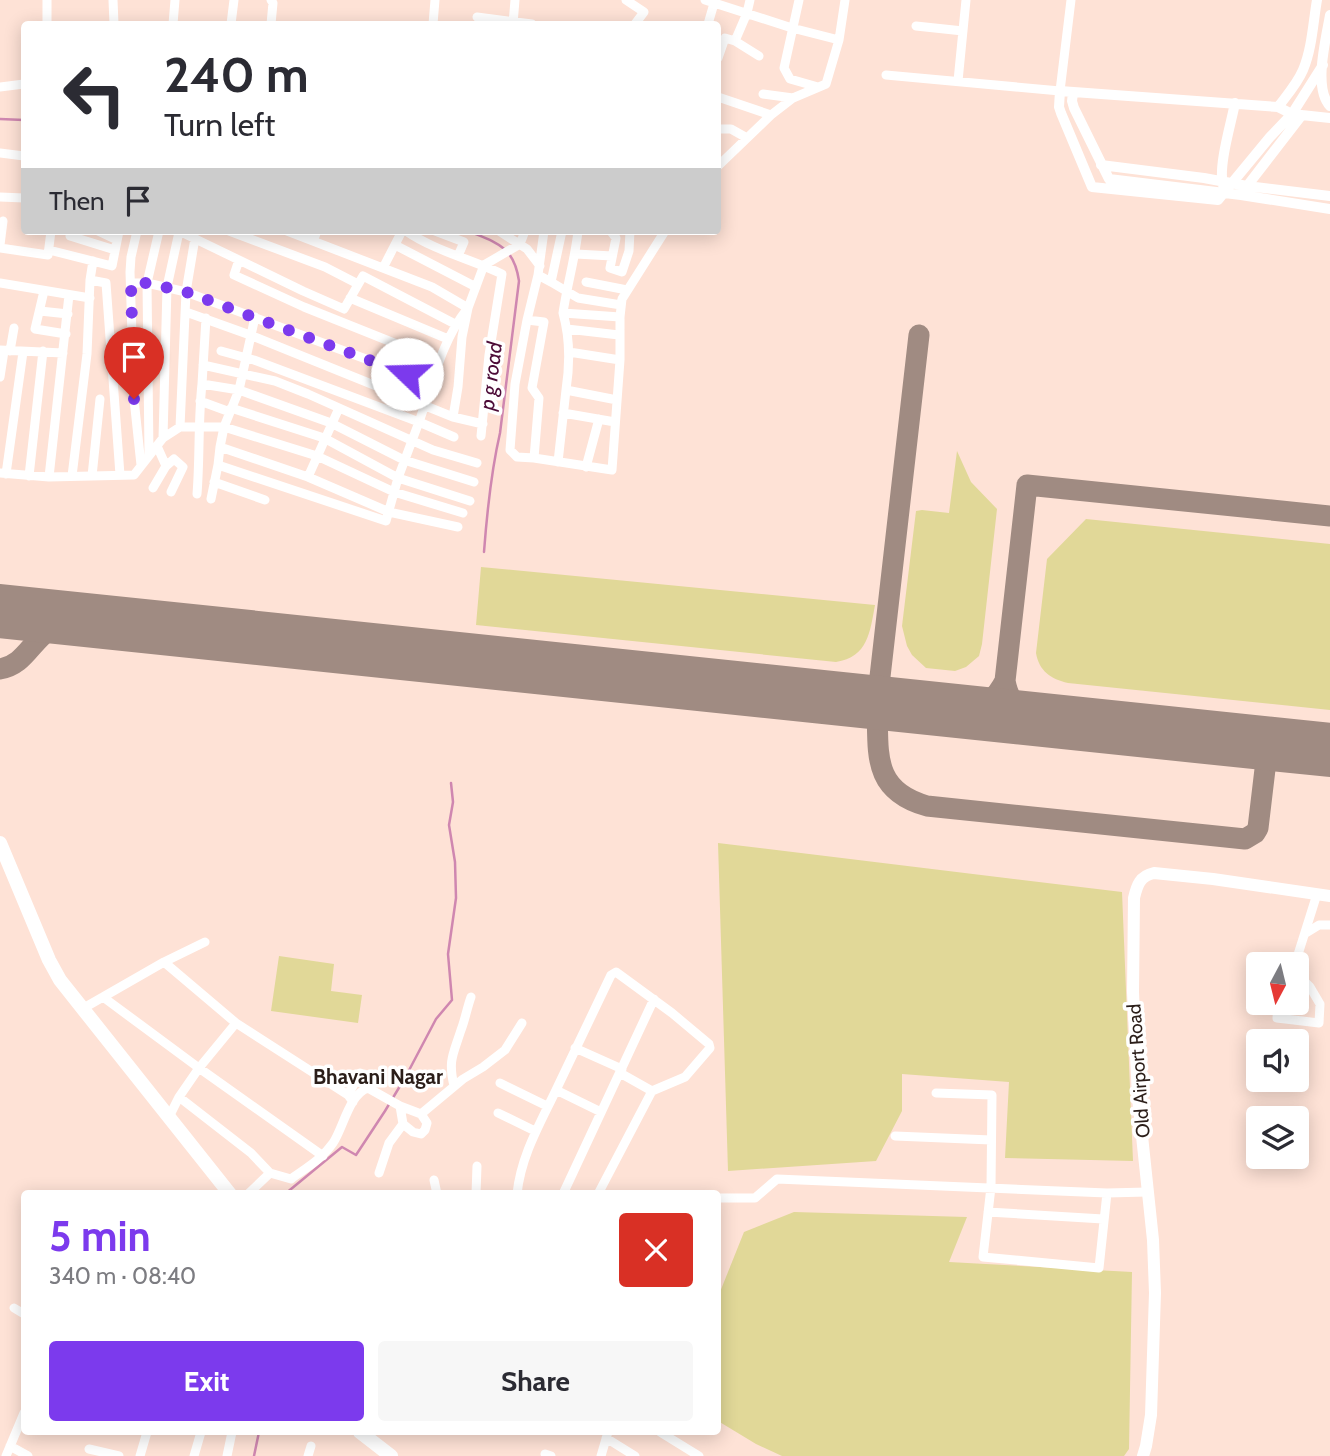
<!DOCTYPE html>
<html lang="en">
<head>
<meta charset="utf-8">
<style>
	body { margin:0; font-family:Cabin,sans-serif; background:#f7f7f7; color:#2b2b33; height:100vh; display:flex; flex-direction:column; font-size:26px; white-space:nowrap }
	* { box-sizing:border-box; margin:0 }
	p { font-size:23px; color:#7c7c81 }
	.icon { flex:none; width:38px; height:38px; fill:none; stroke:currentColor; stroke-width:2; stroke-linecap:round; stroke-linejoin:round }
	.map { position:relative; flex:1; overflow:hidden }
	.details { position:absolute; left:21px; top:1190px; width:700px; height:245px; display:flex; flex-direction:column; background:#fff; border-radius:7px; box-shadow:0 4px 18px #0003 }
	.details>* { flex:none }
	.guide { position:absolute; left:21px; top:21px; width:700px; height:214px; border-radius:7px; box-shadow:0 4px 18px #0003; background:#fff; color:#2b2b33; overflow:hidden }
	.needle { width:46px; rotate:187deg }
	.fabs { position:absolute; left:1246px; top:952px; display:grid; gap:14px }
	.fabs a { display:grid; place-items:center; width:63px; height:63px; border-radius:7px; background:#fff; box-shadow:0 4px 18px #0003; font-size:35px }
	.pin { position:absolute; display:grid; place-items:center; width:60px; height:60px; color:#fff; margin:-72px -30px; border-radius:50% 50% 50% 0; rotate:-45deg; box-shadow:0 0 7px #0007 }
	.pin .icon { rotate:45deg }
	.me { position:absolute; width:77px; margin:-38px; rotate:291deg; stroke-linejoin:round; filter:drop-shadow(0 0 5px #0008) }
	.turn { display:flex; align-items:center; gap:24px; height:147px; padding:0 28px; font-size:32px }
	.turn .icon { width:91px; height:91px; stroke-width:2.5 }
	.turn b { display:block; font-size:49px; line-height:60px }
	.then { display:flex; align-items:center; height:66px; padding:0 28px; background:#0003; gap:14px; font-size:26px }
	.round { display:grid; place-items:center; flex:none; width:74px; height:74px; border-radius:7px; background:#f7f7f7 }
	.headline { display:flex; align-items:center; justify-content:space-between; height:119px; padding:0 28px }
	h1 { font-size:42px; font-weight:700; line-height:52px; color:#7c3aed }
	.button { display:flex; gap:14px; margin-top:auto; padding:14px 28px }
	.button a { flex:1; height:80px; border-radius:7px; background:#7c3aed; color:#fff; font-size:28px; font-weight:700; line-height:80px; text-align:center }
	.button a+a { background:#f7f7f7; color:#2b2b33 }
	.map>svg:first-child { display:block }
	.green { fill:#e1d898 }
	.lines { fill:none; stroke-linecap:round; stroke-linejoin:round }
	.stream { stroke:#cf87b0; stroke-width:2.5 }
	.taxiway { stroke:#a08b82; stroke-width:21 }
	.runway { stroke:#a08b82; stroke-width:54 }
	.minor { stroke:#fff; stroke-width:9 }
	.tertiary { stroke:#fff; stroke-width:10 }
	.secondary { stroke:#fff; stroke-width:12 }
	.trunk { stroke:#fff; stroke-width:14 }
	.route { stroke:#7c3aed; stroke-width:12; stroke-dasharray:0 21.6 }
	.labels { text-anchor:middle; stroke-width:7; stroke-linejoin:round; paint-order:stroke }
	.street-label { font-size:19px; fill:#2b1e19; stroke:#fff }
	.water-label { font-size:21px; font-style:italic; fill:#4c0b37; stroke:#fff }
	.neighbourhood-label { font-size:21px; font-weight:bold; fill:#2b1e19; stroke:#fff }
</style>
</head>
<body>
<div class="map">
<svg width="1330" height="1456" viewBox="0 0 1330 1456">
	<rect width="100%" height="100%" fill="#fee2d6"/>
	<path class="green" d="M957,451L971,482L997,509L982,644L979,656L966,667L955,671L926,668L912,655L907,646L902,626L916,511L922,510L949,513Z
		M1086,519L1330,544V710L1068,683C1051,679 1039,671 1036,653L1047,559Z
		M481,567L875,605C870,632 868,657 836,662L476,625Z
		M718,843L1122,892L1133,1161L1005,1158L1009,1082L902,1074V1111L876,1161L728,1171Z
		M279,956L334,964L331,991L362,995L358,1023L271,1011Z
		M794,1212L967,1217L949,1262L1132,1272L1129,1449L1124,1456H782L756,1444L718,1421V1297L744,1232Z"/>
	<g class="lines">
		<path class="stream" d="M0,119L24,120
			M468,231C497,243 514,246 519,281L500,433C491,472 487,512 484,552
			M285,1194L342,1147L356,1155L385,1111L406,1076L436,1019L452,1000L448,954L456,898L455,862L449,825L453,802L451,783
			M254,1456L259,1432"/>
		<path class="taxiway" d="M919,335L877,703C879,751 870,790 927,806L1245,839L1255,833L1258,828L1268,744
			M0,595L80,618
			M0,669C22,665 28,648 44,634C52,626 63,622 74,619
			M966,712C986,708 996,698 1005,681
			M1038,719C1018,712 1009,702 1005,681L1027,485L1330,516"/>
		<path class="runway" d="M0,611L1330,750"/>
		<path class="minor" d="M47,0V24
			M113,0L114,24
			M626,0L644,12L635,24
			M705,0L792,28L839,40
			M750,0L747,13L735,41L759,56
			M799,0L784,68L790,79L818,87
			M477,17L532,24
			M173,24L175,0
			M231,24L234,0
			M271,24L273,3L271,0
			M433,24L435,0
			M513,24L515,0
			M708,24L715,0
			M916,26L963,31
			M718,58L725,38L735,41
			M886,75L1060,91L1071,0
			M958,81L966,0
			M0,87L24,84
			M763,94L793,98
			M718,97L771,115
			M718,129H731L747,138
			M0,153L24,156
			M718,166L771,115L793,98L826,84L839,40L845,0
			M0,197L24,198
			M98,231L117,240
			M137,231L131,257L130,272L134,399L141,465
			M179,231L303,291L344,309L363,276L455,324
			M229,231L325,267L358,284
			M287,231L432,287L468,308
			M406,231C435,251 471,259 502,274L489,355L481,436
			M435,231L464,242L458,256
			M499,231L527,249L540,266
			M544,231L538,275L527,320L515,384L510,450L517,457L534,458L612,470L620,360V317L622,299L665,231
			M578,231C575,259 567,285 563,313L620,317
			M612,231V233L616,238L610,268L622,272L629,251L630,231
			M70,236L115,250
			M313,241L317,231
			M0,245L3,221
			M395,245L476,287
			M0,248L48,255L51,231
			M49,250L112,266L119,231
			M576,254L612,256
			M239,260L234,275L304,307L439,361
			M383,268L402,231
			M538,275L551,282L562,231
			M90,280L106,283L120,475
			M551,282L578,298L621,305
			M586,282L627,290
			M0,283L90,298
			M131,283H147L186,292L433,384
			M44,291L35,329L66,334
			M350,298L448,339
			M40,311L68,314
			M186,312L250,335L453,417L483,424
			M563,313C570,338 570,364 566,390
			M255,317L239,390L224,427L220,447L308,477L389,512L458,527
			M527,320L544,322L532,388L539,398L534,458
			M567,329L619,335
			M0,350L63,353
			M10,351L14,328
			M569,352L620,360
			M203,365L275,381L308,394L433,450L477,463
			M0,377L4,351
			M202,384L206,318
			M200,401L230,412L231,408L324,438L398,478L470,501
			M563,413L615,422
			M453,417L458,387L462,337L468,308L484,265L520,244L525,231
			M180,427L186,292L195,238
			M454,437L419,422C433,383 441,342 467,309
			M163,438L167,287L179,232
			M157,446L166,466
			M220,447L218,465L386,521L398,478L419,422L254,360L221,351
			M149,455L147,283L159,231
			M558,462L566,390L617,400
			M586,467L599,419
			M0,473L49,477L134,475L163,438L180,427H224L317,456L394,492L463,513
			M6,474L23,352
			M29,476L43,351
			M72,476L87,354L90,280L93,261
			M92,476L100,399
			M49,477L69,295
			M308,477L339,408
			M214,482L265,500
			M153,488L166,466L174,459L183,467L171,492
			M197,494C200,457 198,420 202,384L239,390L331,423L404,460L474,482
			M211,499L218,465
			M1306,933L1319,925H1330
			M164,962L236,1023L348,1095L353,1102
			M1295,964L1317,894
			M103,997L199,1068L236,1023
			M1278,1003L1277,1018L1319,1023L1320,1004L1310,987L1297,974
			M82,1009L164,962L205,942
			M575,1048L622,1069
			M500,1083L547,1106
			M454,1086C448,1060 453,1055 461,1030C465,1020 467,1008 471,997
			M556,1090L601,1112
			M936,1093L992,1095L991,1187L983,1257L1099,1268L1107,1193
			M348,1095L360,1073
			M179,1097L199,1068L323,1156
			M498,1113L535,1131
			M421,1114L463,1079L483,1067L505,1050L522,1023
			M169,1117L179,1097L251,1153L270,1173
			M895,1136L991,1140
			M379,1173L389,1143L403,1124L400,1106
			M434,1180L437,1194
			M248,1194L270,1173L291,1179C306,1168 322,1159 333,1143C343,1129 349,1094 368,1088L400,1106L421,1114L427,1123L425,1130L421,1134L413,1132L403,1124
			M476,1194L477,1166
			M517,1194C521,1155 541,1122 557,1088C575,1050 593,1012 611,975L616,972L672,1013L709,1044L710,1048L685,1077L652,1091
			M563,1194L654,999
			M598,1194L652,1091L620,1073
			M718,1198H755L777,1179L1107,1193L1147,1192
			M988,1212L1103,1219
			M14,1308L24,1314
			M660,1432L699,1456
			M606,1438L635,1456
			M10,1446L28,1456
			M89,1449L119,1456
			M545,1454L551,1456
			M6,1456L24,1413
			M140,1456L147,1432
			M194,1456L201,1432
			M227,1456L232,1432
			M308,1456L311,1446
			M601,1456L608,1432"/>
		<path class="tertiary" d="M1330,15C1326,39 1313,88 1330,106
			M1323,65L1292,114L1270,137L1218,200L1092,187L1061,113L1059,107L1060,91L1278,107L1292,114L1330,118
			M1073,93L1072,101L1074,108L1109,179L1241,195L1330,209
			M1278,107C1287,95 1297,84 1303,70C1312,49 1313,23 1317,0
			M1101,165L1204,178L1247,186L1330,196
			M1223,185C1218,166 1231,124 1235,103
			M1244,190L1302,115"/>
		<path class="secondary" d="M1143,1456L1146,1446L1151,1415L1155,1293L1153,1240L1138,1098L1133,992L1134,898C1137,885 1140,876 1154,873L1213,879L1330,896"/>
		<path class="trunk" d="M0,843L49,960L60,980L230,1194
			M360,1432L391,1456"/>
	</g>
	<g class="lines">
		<path class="route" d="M134,399L131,284L147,283L186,292L407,374"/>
	</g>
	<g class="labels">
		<g class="street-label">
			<text transform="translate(1138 1071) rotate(-94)" y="7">Old Airport Road</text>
		</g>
		<g class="water-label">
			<text transform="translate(491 376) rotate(-83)" y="7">p g road</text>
		</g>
		<g class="neighbourhood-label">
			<text x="378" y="1084">Bhavani Nagar</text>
		</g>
	</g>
</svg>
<div class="fabs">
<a><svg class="needle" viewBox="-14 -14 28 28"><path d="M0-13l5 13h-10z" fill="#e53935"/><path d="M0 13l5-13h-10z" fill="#7c7c81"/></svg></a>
<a><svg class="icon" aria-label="sound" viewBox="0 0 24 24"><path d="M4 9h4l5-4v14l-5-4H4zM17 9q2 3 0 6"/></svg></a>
<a><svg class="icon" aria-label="layers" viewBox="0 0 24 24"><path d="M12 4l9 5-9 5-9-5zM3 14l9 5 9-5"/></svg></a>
</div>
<div class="pin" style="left:134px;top:399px;background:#d93025"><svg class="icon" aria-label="arrive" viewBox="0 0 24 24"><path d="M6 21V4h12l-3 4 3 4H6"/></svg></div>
<svg class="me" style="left:407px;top:374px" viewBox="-20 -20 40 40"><circle r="19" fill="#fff"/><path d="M0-13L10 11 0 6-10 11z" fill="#7c3aed"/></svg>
<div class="guide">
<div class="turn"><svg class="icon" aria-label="left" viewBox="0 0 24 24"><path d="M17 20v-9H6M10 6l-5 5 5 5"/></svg><div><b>240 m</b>Turn left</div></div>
<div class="then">Then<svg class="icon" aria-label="arrive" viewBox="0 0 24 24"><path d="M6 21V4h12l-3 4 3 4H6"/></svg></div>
</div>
<section class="details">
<div class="headline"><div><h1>5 min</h1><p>340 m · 08:40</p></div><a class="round" style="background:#d93025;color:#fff"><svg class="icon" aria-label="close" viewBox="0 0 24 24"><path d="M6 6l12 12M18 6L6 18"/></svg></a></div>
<div class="button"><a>Exit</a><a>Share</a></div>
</section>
</div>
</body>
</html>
